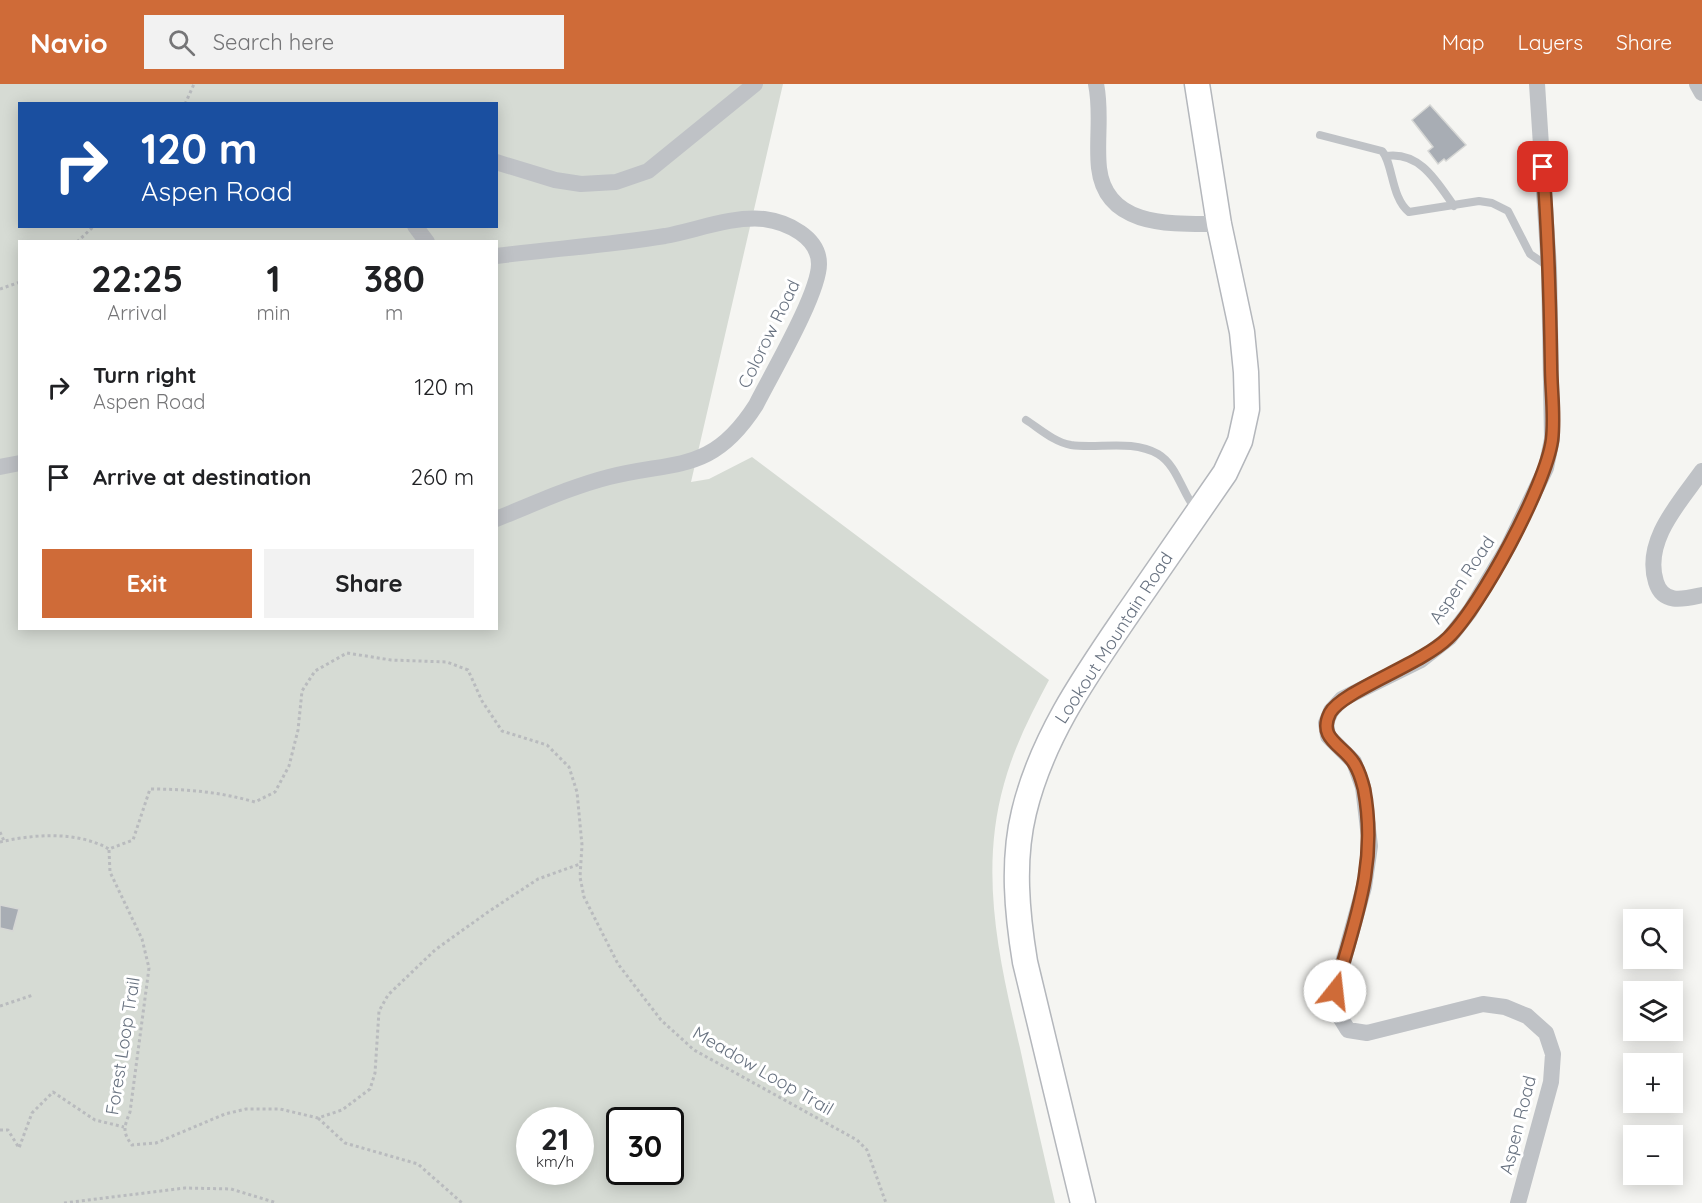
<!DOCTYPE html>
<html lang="en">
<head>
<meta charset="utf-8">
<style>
	body { margin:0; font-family:Quicksand,sans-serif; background:#f2f2f2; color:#202124; height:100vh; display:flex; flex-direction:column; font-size:22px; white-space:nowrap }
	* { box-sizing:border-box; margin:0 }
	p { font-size:20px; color:#757577 }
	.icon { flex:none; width:33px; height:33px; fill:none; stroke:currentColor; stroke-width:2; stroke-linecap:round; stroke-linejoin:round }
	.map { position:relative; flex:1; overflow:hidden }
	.details { position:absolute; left:18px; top:156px; width:480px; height:390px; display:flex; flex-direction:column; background:#fff; border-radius:0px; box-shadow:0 3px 15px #0003 }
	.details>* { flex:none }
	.hud { position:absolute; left:18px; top:18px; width:480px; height:126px; border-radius:0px; box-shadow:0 3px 15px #0003; background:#1a4fa0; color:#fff; overflow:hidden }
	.tools { position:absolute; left:1623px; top:825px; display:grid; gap:12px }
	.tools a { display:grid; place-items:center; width:60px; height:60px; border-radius:0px; background:#fff; box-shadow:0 3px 15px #0003; font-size:30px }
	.speed { position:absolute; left:516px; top:1023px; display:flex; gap:12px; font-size:30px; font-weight:700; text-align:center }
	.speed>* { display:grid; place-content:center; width:78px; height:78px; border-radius:50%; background:#fff; box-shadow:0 3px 15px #0003; line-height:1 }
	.speed small { font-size:15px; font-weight:400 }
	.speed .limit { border:3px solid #111; border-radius:9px; background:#fff; color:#111 }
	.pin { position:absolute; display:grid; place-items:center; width:51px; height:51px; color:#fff; margin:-26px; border-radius:12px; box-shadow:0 3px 9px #0006 }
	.me { position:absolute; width:66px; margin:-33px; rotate:16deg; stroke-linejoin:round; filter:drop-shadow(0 0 4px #0008) }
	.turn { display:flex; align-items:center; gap:21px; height:126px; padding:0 24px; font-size:27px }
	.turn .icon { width:78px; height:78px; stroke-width:2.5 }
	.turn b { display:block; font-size:42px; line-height:51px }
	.eta { display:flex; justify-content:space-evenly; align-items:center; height:102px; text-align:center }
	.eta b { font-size:36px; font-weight:700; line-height:42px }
	.button { display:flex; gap:12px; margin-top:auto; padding:12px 24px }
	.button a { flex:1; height:69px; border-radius:0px; background:#cf6b38; color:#fff; font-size:24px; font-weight:700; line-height:69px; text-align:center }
	.button a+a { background:#f2f2f2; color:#202124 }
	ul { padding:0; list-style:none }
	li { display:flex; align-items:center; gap:18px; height:90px; padding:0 24px }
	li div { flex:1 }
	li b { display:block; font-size:22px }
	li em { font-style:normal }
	header { display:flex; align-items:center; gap:36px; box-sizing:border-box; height:84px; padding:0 30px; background:#cf6b38; color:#fff }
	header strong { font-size:28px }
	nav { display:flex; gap:33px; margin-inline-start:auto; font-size:21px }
	.search { width:420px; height:54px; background:#f2f2f2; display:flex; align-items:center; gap:15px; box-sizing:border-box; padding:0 21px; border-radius:0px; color:#757577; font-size:22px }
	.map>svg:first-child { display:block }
	.green { fill:#d6dbd4; fill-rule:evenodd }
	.building { fill:#a8adb4; stroke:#d6d7d5; stroke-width:1.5 }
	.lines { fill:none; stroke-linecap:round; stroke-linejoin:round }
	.secondary-casing { stroke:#b4b7bc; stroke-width:27 }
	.path { stroke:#b9bbbe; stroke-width:3; stroke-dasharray:3 3; stroke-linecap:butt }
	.lane { stroke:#bfc2c6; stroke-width:8 }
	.street { stroke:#bfc2c6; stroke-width:16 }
	.secondary { stroke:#fff; stroke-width:24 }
	.route-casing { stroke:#874624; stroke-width:15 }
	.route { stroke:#cf6b38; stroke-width:10 }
	.labels { text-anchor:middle; stroke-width:6; stroke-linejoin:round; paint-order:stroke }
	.street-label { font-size:18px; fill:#687280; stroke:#fff }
</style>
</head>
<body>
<header>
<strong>Navio</strong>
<div class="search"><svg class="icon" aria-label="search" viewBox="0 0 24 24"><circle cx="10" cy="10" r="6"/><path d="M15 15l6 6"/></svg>Search here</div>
<nav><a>Map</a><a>Layers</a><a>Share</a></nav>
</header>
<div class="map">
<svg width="1702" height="1119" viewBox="0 0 1702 1119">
	<rect width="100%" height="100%" fill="#f5f5f2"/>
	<path class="green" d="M0,0H783L691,398L709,395L752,373L1049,596C1031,630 1014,663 1004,700C979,789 999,876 1020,964C1031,1016 1043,1067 1055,1119H0ZM20,20H496V142H20ZM20,158H496V544H20ZM530,1036H580V1088H530ZM620,1036H670V1088H620Z"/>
	<path class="building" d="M1430,21L1466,61L1446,77L1444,75L1438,80L1428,67L1433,63L1412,36Z
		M0,821L19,825L13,847L0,844Z"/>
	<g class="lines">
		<g class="secondary-casing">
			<path id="secondary" d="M1083,1119L1025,878C1017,829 1012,777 1024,728C1042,653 1086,591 1129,528C1161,482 1193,436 1225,389L1240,357L1247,325L1246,288L1242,248L1219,140L1197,0"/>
		</g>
		<path class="path" d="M185,20L194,0
			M77,158L94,142
			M0,205L20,198
			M0,748L4,757
			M0,758C35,750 77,747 109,765L133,756L150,705C187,705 220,708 255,718L275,708L289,682L298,646L302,607L315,587L347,569L391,576L447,578L468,586L482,617L502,647L547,661L569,683L577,708L582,761L580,793L584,813L618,880L661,936L694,966L857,1056L867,1066L886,1119
			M109,766L110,788L142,855L149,884L130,1028C124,1043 122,1048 132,1061L156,1059L225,1030L246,1025H280L318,1034L342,1026L370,1005L375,989L379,927L388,911L435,866L488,828L538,795L580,780
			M0,922L33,911
			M318,1034L345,1059L418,1080L462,1119
			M0,1046H8L19,1064L32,1029L53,1008L95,1036L124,1043
			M64,1119L185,1104L231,1105L277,1119"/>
		<path class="lane" d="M1320,51L1382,67C1393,79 1391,114 1409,128L1479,117L1492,119L1508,127L1530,170L1549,183
			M1386,72C1420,67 1437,98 1454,122
			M1026,336C1040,345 1054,358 1071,361C1098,365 1132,355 1158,370C1178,382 1182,410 1197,427"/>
		<path class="street" d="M1096,0C1102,28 1096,56 1099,84C1106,144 1172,140 1219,140
			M1697,0L1702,9
			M496,78L555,96L581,100L616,98L648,87L755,0
			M415,142L427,158
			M496,172C552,165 609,161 665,152C697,146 731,132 764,135C787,138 819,153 819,180C819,210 771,291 756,321C712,390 676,376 609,393C570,403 534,420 496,435
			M0,383L20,379
			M1702,387C1680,418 1643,457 1656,498C1663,521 1684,515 1702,511
			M1518,1119L1551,998L1553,970L1546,949L1527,932L1505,923L1483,920L1367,949L1348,946L1335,925V907L1364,803L1370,762L1363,703L1354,678L1328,652L1326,639L1331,627L1342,615L1421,576L1449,554L1470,527L1508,463L1546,384L1552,355L1549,184L1537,0"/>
		<use href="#secondary" class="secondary"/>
	</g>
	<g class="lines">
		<g class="route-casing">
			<path id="route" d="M1335,907C1355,836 1378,780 1364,705C1362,697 1358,685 1354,679C1343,661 1317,655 1330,629C1342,607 1422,580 1448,554C1481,522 1546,401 1552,356C1555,332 1551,305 1551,281C1550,215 1548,149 1543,83"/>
		</g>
		<use href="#route" class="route"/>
	</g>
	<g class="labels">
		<g class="street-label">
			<text transform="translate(769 250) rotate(-64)" y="6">Colorow Road</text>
			<text transform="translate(1462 496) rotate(-56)" y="6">Aspen Road</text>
			<text transform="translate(1114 554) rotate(-57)" y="6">Lookout Mountain Road</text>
			<text transform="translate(123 962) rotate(-81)" y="6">Forest Loop Trail</text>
			<text transform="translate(763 987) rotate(30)" y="6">Meadow Loop Trail</text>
			<text transform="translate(1518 1041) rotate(-76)" y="6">Aspen Road</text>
		</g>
	</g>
</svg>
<div class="tools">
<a><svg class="icon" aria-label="search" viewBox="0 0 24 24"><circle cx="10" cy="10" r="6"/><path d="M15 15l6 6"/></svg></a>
<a><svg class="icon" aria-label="layers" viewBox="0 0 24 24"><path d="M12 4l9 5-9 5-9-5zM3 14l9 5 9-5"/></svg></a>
<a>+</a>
<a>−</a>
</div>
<div class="speed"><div>21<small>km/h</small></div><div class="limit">30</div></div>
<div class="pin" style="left:1543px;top:83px;background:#d93025"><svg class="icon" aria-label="arrive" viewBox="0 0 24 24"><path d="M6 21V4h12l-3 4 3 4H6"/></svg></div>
<svg class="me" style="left:1335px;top:907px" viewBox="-20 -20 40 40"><circle r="19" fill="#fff"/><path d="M0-13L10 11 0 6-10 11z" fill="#cf6b38"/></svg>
<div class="hud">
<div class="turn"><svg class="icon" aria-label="right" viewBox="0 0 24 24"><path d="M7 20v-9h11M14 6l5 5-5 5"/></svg><div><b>120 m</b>Aspen Road</div></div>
</div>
<section class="details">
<div class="eta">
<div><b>22:25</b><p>Arrival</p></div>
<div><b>1</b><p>min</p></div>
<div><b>380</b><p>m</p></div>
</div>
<ul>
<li><svg class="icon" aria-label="right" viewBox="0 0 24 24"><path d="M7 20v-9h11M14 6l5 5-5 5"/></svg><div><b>Turn right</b><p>Aspen Road</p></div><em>120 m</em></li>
<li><svg class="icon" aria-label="arrive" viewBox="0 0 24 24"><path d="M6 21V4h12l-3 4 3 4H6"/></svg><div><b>Arrive at destination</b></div><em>260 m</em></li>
</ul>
<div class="button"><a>Exit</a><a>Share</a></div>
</section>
</div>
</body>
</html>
